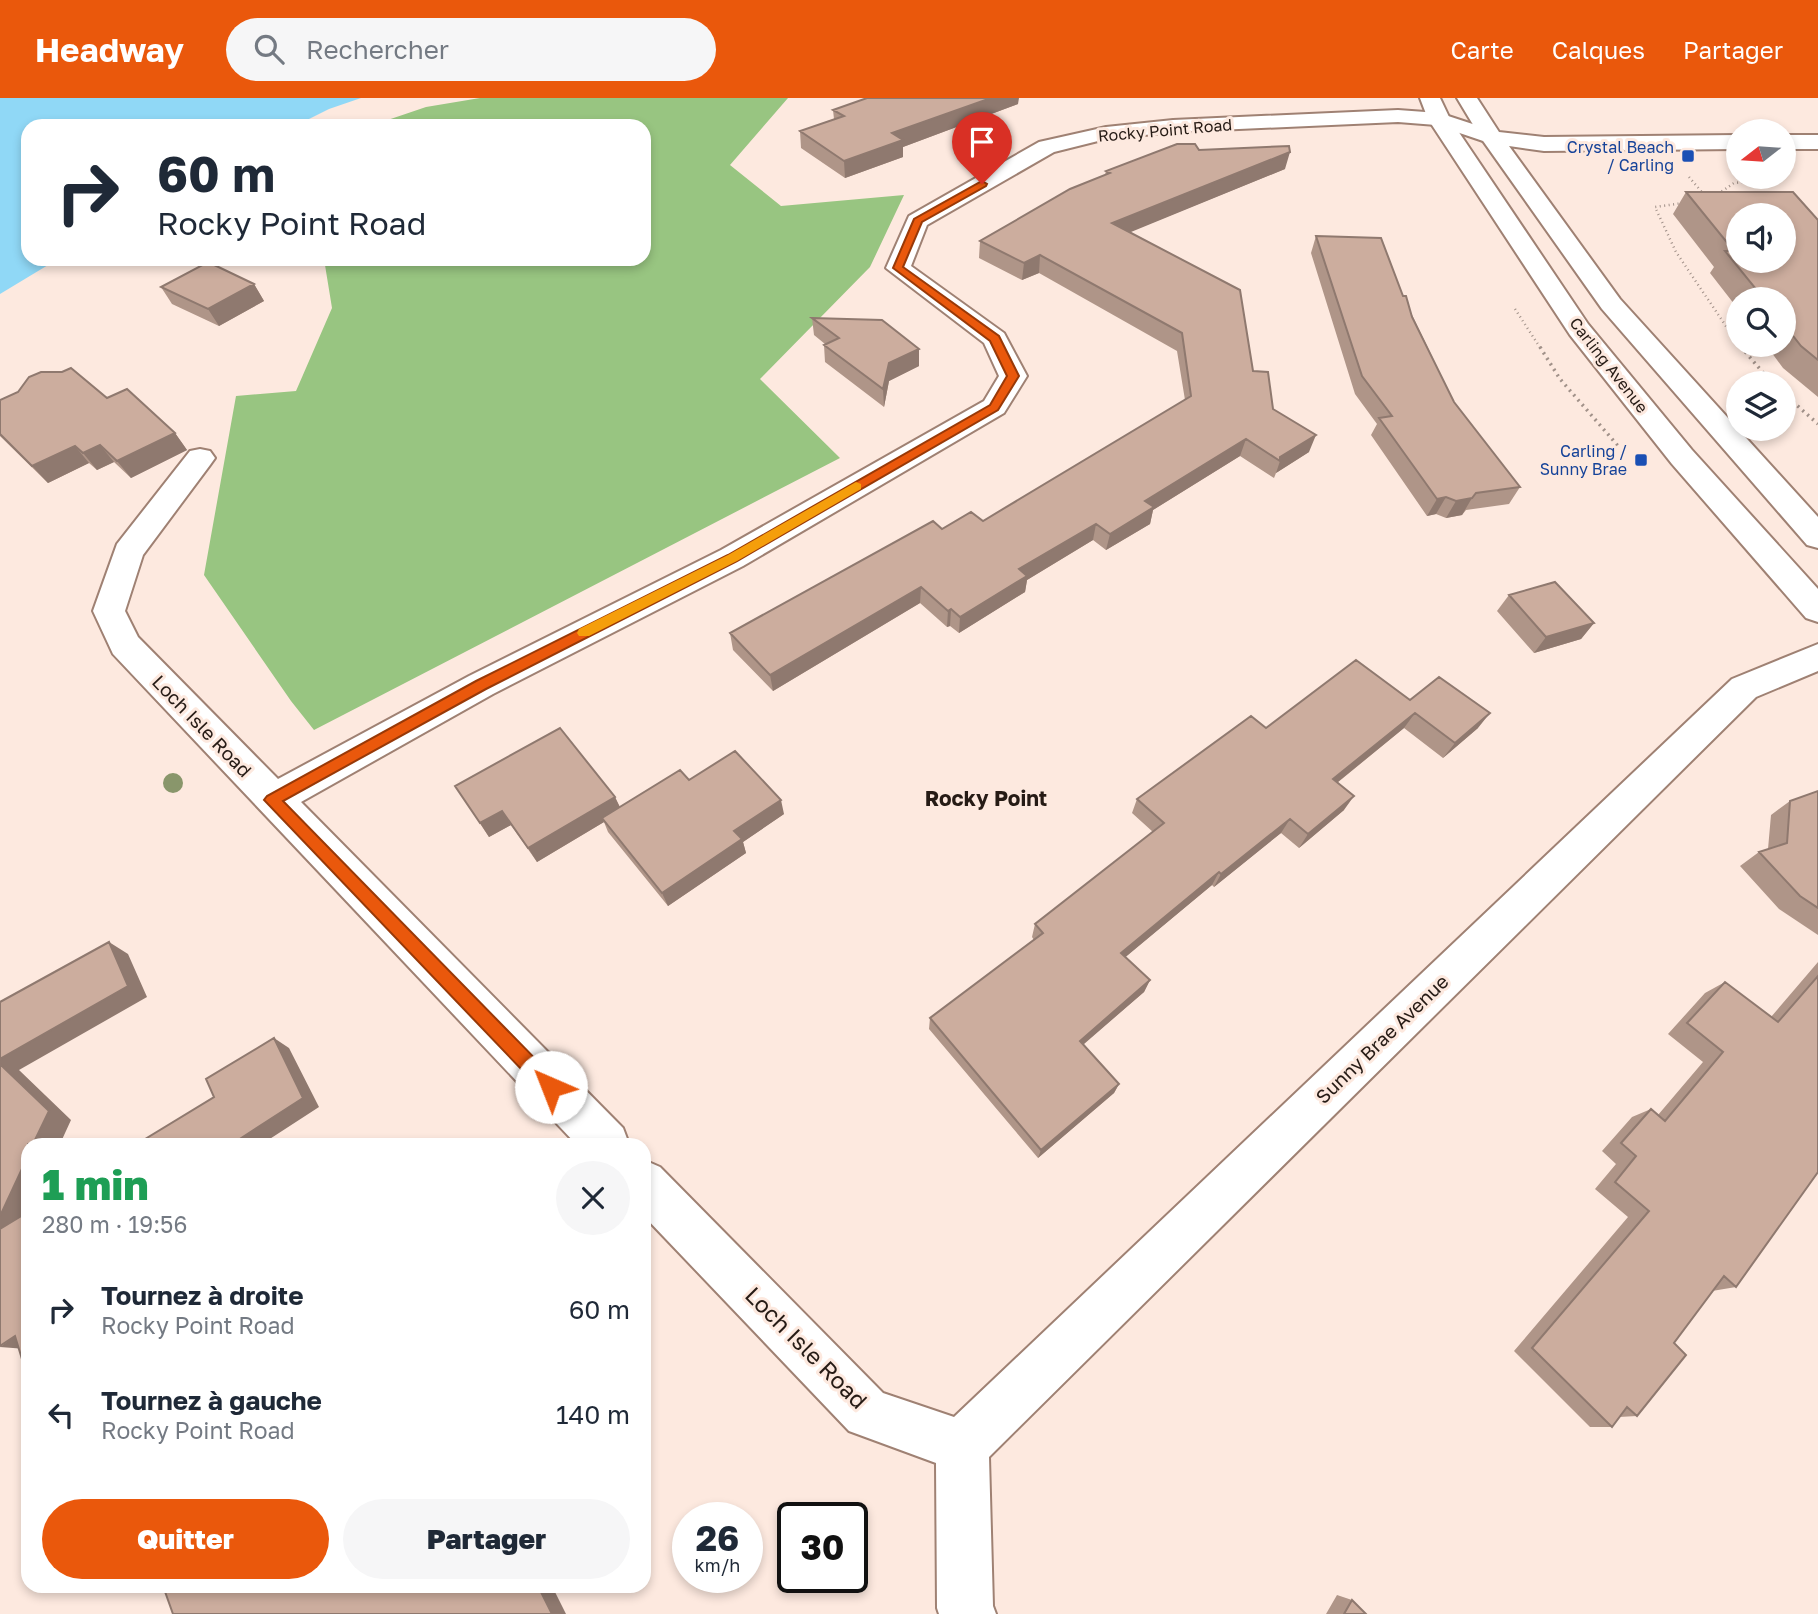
<!DOCTYPE html>
<html lang="fr">
<head>
<meta charset="utf-8">
<style>
	body { margin:0; font-family:"Golos Text",sans-serif; background:#f6f6f7; color:#1f2937; height:100vh; display:flex; flex-direction:column; font-size:26px; white-space:nowrap }
	* { box-sizing:border-box; margin:0 }
	p { font-size:23px; color:#747a83 }
	.icon { flex:none; width:38px; height:38px; fill:none; stroke:currentColor; stroke-width:2; stroke-linecap:round; stroke-linejoin:round }
	.map { position:relative; flex:1; overflow:hidden }
	.sheet { position:absolute; left:21px; top:1040px; width:630px; height:455px; display:flex; flex-direction:column; background:#fff; border-radius:21px; box-shadow:0 4px 10px #0003 }
	.sheet>* { flex:none }
	.guide { position:absolute; left:21px; top:21px; width:630px; height:147px; border-radius:21px; box-shadow:0 4px 10px #0003; background:#fff; color:#1f2937; overflow:hidden }
	.needle { width:46px; rotate:253deg }
	.fabs { position:absolute; left:1726px; top:21px; display:grid; gap:14px }
	.fabs a { display:grid; place-items:center; width:70px; height:70px; border-radius:50%; background:#fff; box-shadow:0 4px 10px #0003; font-size:35px }
	.speed { position:absolute; left:672px; top:1404px; display:flex; gap:14px; font-size:35px; font-weight:700; text-align:center }
	.speed>* { display:grid; place-content:center; width:91px; height:91px; border-radius:50%; background:#fff; box-shadow:0 4px 10px #0003; line-height:1 }
	.speed small { font-size:18px; font-weight:400 }
	.speed .limit { border:4px solid #111; border-radius:10px; background:#fff; color:#111 }
	.pin { position:absolute; display:grid; place-items:center; width:60px; height:60px; color:#fff; margin:-72px -30px; border-radius:50% 50% 50% 0; rotate:-45deg; box-shadow:0 0 7px #0007 }
	.pin .icon { rotate:45deg }
	.me { position:absolute; width:77px; margin:-38px; rotate:316deg; stroke-linejoin:round; filter:drop-shadow(0 0 5px #0008) }
	.turn { display:flex; align-items:center; gap:24px; height:147px; padding:0 21px; font-size:32px }
	.turn .icon { width:91px; height:91px; stroke-width:2.5 }
	.turn b { display:block; font-size:49px; line-height:60px }
	.round { display:grid; place-items:center; flex:none; width:74px; height:74px; border-radius:37px; background:#f6f6f7 }
	.head { display:flex; align-items:center; justify-content:space-between; height:119px; padding:0 21px }
	h1 { font-size:42px; font-weight:800; line-height:52px; color:#1e9e55 }
	.cta { display:flex; gap:14px; margin-top:auto; padding:14px 21px }
	.cta a { flex:1; height:80px; border-radius:42px; background:#ea580c; color:#fff; font-size:28px; font-weight:800; line-height:80px; text-align:center }
	.cta a+a { background:#f6f6f7; color:#1f2937 }
	ul { padding:0; list-style:none }
	li { display:flex; align-items:center; gap:21px; height:105px; padding:0 21px }
	li div { flex:1 }
	li b { display:block; font-size:26px }
	li em { font-style:normal }
	header { display:flex; align-items:center; gap:42px; box-sizing:border-box; height:98px; padding:0 35px; background:#ea580c; color:#fff }
	header strong { font-size:33px }
	nav { display:flex; gap:38px; margin-inline-start:auto; font-size:24px }
	.search { width:490px; height:63px; background:#f6f6f7; display:flex; align-items:center; gap:18px; box-sizing:border-box; padding:0 24px; border-radius:38px; color:#747a83; font-size:26px }
	.map>svg:first-child { display:block }
	.forest { fill:#98c581 }
	.water { fill:#90d8f6 }
	.lines { fill:none; stroke-linecap:round; stroke-linejoin:round }
	.street-casing { stroke:#9f8173; stroke-width:4 }
	.secondary-casing { stroke:#9f8173; stroke-width:4 }
	.path-far1 { stroke:#a19189; stroke-width:2.5; stroke-dasharray:1 3.5; stroke-linecap:butt }
	.path { stroke:#a19189; stroke-width:3.5; stroke-dasharray:2 4.5; stroke-linecap:butt }
	.street { fill:#fff; fill-rule:evenodd }
	.secondary { fill:#fff; fill-rule:evenodd }
	.tree { fill:#89966b }
	.wall { fill:#af9588 }
	.shaded-wall { fill:#8f796f }
	.building { fill:#ccad9e; stroke:#8f796f; stroke-width:2; fill-rule:evenodd }
	.route { fill:#ea580c; stroke:#983908; stroke-width:2 }
	.slow { fill:#f59e0b }
	.transit-dot { fill:#1a4fb4; stroke:#fde9df; stroke-width:2.5 }
	.labels { text-anchor:middle; stroke-width:6; stroke-linejoin:round; paint-order:stroke }
	.far-street-label { font-size:16px; fill:#261b15; stroke:#fde9df }
	.far-transit-label { font-size:16px; fill:#164399; stroke:#fde9df; text-anchor:end }
	.street-label { font-size:19px; fill:#261b15; stroke:#fde9df }
	.neighbourhood-label { font-size:21px; font-weight:bold; fill:#261b15; stroke:#fde9df }
	.near-street-label { font-size:23px; fill:#261b15; stroke:#fde9df }
</style>
</head>
<body>
<header>
<strong>Headway</strong>
<div class="search"><svg class="icon" aria-label="search" viewBox="0 0 24 24"><circle cx="10" cy="10" r="6"/><path d="M15 15l6 6"/></svg>Rechercher</div>
<nav><a>Carte</a><a>Calques</a><a>Partager</a></nav>
</header>
<div class="map">
<svg width="1818" height="1516" viewBox="0 0 1818 1516">
	<rect width="100%" height="100%" fill="#fde9df"/>
	<path class="forest" d="M480,0H788L730,67L781,108L904,97L870,169L760,281L840,360L314,632L291,603L204,477L236,298L296,293L332,210L324,161H644V28H370L426,9Z"/>
	<path class="water" d="M0,0H361L329,11L295,28H28V161H58L0,196Z"/>
	<g class="lines">
		<g class="street-casing">
			<path id="street" d="M1398,12L1439,15L1500,35L1503,40L1500,45L1492,46L1436,27L1398,24L1173,34L1106,41L1054,54L927,127L911,168L1004,235L1027,278L1004,315L743,468L493,596L301,704L623,1030L629,1046H576L113,556L93,513L117,446L190,353L200,351L210,353L215,360L210,367L143,457L125,513L138,539L278,681L469,578L721,452L984,303L999,278L984,245L886,170L909,118L1039,44L1106,29L1173,22Z
				M1818,546V573L1756,599L989,1359L993,1508L996,1516H939L937,1510L936,1365L849,1333L644,1118V1062L660,1069L883,1295L954,1319L1732,581Z"/>
		</g>
		<g class="secondary-casing">
			<path id="secondary" d="M1420,0H1440L1450,21L1588,226L1692,352L1818,491V524L1806,520L1672,366L1570,237L1428,21Z
				M1457,0H1477L1499,34L1544,39L1738,37V51L1544,53L1509,48L1620,201L1818,419V450L1807,447L1602,211L1481,40Z
				M1783,37H1818V51H1783Z"/>
		</g>
		<path class="path-far1" d="M1689,79L1706,99
			M1718,96L1734,85L1782,80
			M1683,105L1655,109L1676,154L1738,246
			M1515,211L1541,251
			M1739,247L1742,251"/>
		<path class="path" d="M1540,249L1560,281L1619,349
			M1741,249L1772,285
			M1783,295L1818,326"/>
		<use href="#street" class="street"/>
		<use href="#secondary" class="secondary"/>
	</g>
	<circle class="tree" cx="173" cy="685" r="10"/>
	<path class="wall" d="M1018,6L903,49V59L845,80L801,50L800,33L834,21L833,12Z
		M1199,52L1285,71L1129,134L1253,273L1273,311L1309,354L1276,375L1274,380L1240,358L1153,412L1150,426L1106,452L1093,442L1027,482L1025,494L959,535L950,528L947,529L920,505L773,593L733,552L730,535L942,431L983,423L1185,302L1177,253L1039,175L1022,182L979,160L980,143L1105,77L1106,73Z
		M1686,94L1818,122V299L1783,270L1766,247H1783V201H1738V211L1710,175L1714,169L1673,116Z
		M1316,138L1403,198L1454,304L1520,389L1509,406L1466,412L1462,417L1446,420L1436,416L1427,418L1371,337L1377,326L1355,296L1311,155Z
		M254,186L264,203L219,228L172,206L161,189Z
		M812,220L919,268L889,283L884,309L825,264L824,247L825,246L814,237Z
		M18,294L107,300L175,335L187,352L131,380L114,364L97,372L89,365L48,385L0,338V302Z
		M1509,497L1594,525L1581,541L1534,555L1497,513Z
		M1410,602L1478,630L1443,660L1404,630L1337,685L1344,712L1299,750L1281,735L1214,789L1212,787L1125,859L1150,882L1144,894L1083,946L1119,986L1114,995L1038,1060L929,931L930,920L1034,842L1032,839L1035,826L1153,734L1132,715L1137,701L1266,630Z
		M689,682L784,716L743,744L746,755L668,808L608,734L604,724L537,764L511,727L489,739L455,688L615,699L620,709Z
		M1818,693V837L1779,811L1740,768L1759,754L1768,751L1771,717L1790,703Z
		M1818,864V1074L1736,1189L1712,1193L1674,1245L1637,1318L1619,1319L1612,1329H1590L1514,1253L1628,1119L1595,1091L1616,1066L1602,1053L1632,1019L1651,1011L1658,1017L1703,964L1668,936L1705,895L1725,884L1771,919Z
		M1337,1497L1352,1502L1366,1516H1326Z"/>
	<path class="shaded-wall" d="M991,0H1019L1018,6L903,49V59L845,80L844,63L892,35Z
		M1290,54L1285,71L1109,143L1112,125Z
		M1040,157L1039,175L1022,182L1024,165Z
		M254,186L264,203L219,228L208,211Z
		M919,251V268L889,283L884,309L883,291L889,265Z
		M175,335L187,352L131,380L117,363Z
		M1316,337L1309,354L1276,375L1280,363V359Z
		M1246,341L1240,358L1153,412L1150,426L1106,452L1110,436L1145,403Z
		M100,347L114,364L97,372L83,355Z
		M75,348L89,365L48,385L32,368Z
		M1446,399L1436,416L1427,418L1437,401Z
		M1472,400L1462,417L1446,420L1456,403Z
		M1096,426L1093,442L1027,482L1025,494L959,535L960,519L1019,471Z
		M921,489L920,505L773,593L770,577Z
		M951,511L950,528L947,529L948,513Z
		M1594,525L1581,541L1534,555L1546,539Z
		M1415,615L1404,630L1323,696L1333,681Z
		M1490,615L1478,630L1443,660L1455,645Z
		M1354,698L1344,712L1299,750L1308,736Z
		M615,699L622,714L602,720L604,724L537,764L528,750Z
		M781,702L784,716L743,744L746,755L668,808L662,795L734,733Z
		M502,713L511,727L489,739L480,725Z
		M1290,721L1281,735L1214,789L1221,776Z
		M1219,774L1212,787L1116,867L1121,855Z
		M109,844L128,856L147,899L19,972L71,1022L60,1046H33L0,966V961Z
		M1150,882L1144,894L1076,953L1080,943Z
		M274,940L289,950L319,1009L262,1046H232Z
		M1119,986L1114,995L1038,1060L1041,1052Z
		M28,1058V1117L0,1138V1118Z
		M15,1238L26,1251L0,1249Z
		M538,1488H552L566,1516H552Z"/>
	<path class="building" d="M867,0H991L892,35L903,42L844,63L800,33L844,18L833,12Z
		M1177,46H1195L1199,52L1289,48L1290,54L1112,125L1240,192L1253,273L1268,274L1273,311L1316,337L1280,359V363L1246,341L1145,403L1154,409L1110,436L1096,426L1019,471L1027,478L960,519L951,511L948,513L921,489L770,577L730,535L933,423L942,431L971,414L983,423L1191,298L1182,235L1040,157L1024,165L980,143L1070,91L1110,75L1106,73Z
		M1686,94H1793L1818,122V262L1801,248L1783,225V201H1764L1725,153H1734ZM1738,117H1783V163H1738Z
		M1316,138L1381,140L1403,198H1406L1412,219L1454,304L1520,389L1476,395L1472,400L1456,403L1446,399L1437,401L1379,320L1392,318L1362,278Z
		M208,164L254,186L208,211L161,189Z
		M812,220L882,222L919,251L889,265L883,291L824,247L839,240Z
		M71,270L107,300L127,291L175,335L117,363L100,347L83,355L75,348L32,368L0,336V302L18,294L29,279L41,274H62Z
		M1555,484L1594,525L1546,539L1509,497Z
		M1356,562L1410,602L1439,579L1490,615L1455,645L1415,615L1333,681L1354,698L1308,736L1290,721L1221,776L1219,774L1121,855L1150,882L1080,943L1119,986L1041,1052L930,920L1043,835L1035,826L1164,725L1137,701L1251,618L1266,630Z
		M560,630L615,699L528,750L502,713L480,725L455,688Z
		M735,653L781,702L734,733L742,741L662,795L602,720L680,672L689,682Z
		M1818,693V810L1800,798L1759,754L1787,745L1790,703Z
		M109,844L128,888L0,961V904Z
		M1818,878V1074L1736,1189L1724,1178L1674,1245L1686,1257L1637,1318L1627,1309L1612,1329L1532,1250L1649,1113L1615,1084L1636,1058L1621,1045L1651,1011L1665,1023L1723,954L1687,925L1725,884L1778,924Z
		M274,940L303,1000L232,1046H137L214,999L206,981Z
		M0,966L49,1013L33,1046H28V1058L0,1118Z
		M28,1114V1281L15,1238L0,1248V1131Z
		M163,1488H538L552,1516H173Z
		M1352,1502L1366,1516H1344Z"/>
	<path class="route" d="M982,83L987,86L986,88L922,124L903,169L999,238L1019,278L998,312L737,463L486,591L283,703L557,983L560,989L557,995L551,998L544,995L264,702L267,698L476,583L728,457L990,307L1007,278L990,243L893,170L914,121Z"/>
	<path class="slow" d="M856,384L861,386V391L737,463L589,538H579L577,535L579,531L728,457Z"/>
	<g class="transit-dot">
		<rect x="1681" y="51" width="14" height="14" rx="3.5"/>
		<rect x="1634" y="355" width="14" height="14" rx="3.5"/>
	</g>
	<g class="labels">
		<g class="far-street-label">
			<text transform="translate(1165 32) rotate(-5)" y="6">Rocky Point Road</text>
			<text transform="translate(1609 267) rotate(52)" y="6">Carling Avenue</text>
		</g>
		<g class="far-transit-label">
			<text x="1674" y="55">Crystal Beach<tspan x="1674" dy="18">/ Carling</tspan></text>
			<text x="1627" y="359">Carling /<tspan x="1627" dy="18">Sunny Brae</tspan></text>
		</g>
		<g class="street-label">
			<text transform="translate(202 628) rotate(46)" y="7">Loch Isle Road</text>
			<text transform="translate(1382 941) rotate(-44)" y="7">Sunny Brae Avenue</text>
		</g>
		<g class="neighbourhood-label">
			<text x="986" y="708">Rocky Point</text>
		</g>
		<g class="near-street-label">
			<text transform="translate(806 1250) rotate(45)" y="8">Loch Isle Road</text>
		</g>
	</g>
</svg>
<div class="fabs">
<a><svg class="needle" viewBox="-14 -14 28 28"><path d="M0-13l5 13h-10z" fill="#e53935"/><path d="M0 13l5-13h-10z" fill="#747a83"/></svg></a>
<a><svg class="icon" aria-label="sound" viewBox="0 0 24 24"><path d="M4 9h4l5-4v14l-5-4H4zM17 9q2 3 0 6"/></svg></a>
<a><svg class="icon" aria-label="search" viewBox="0 0 24 24"><circle cx="10" cy="10" r="6"/><path d="M15 15l6 6"/></svg></a>
<a><svg class="icon" aria-label="layers" viewBox="0 0 24 24"><path d="M12 4l9 5-9 5-9-5zM3 14l9 5 9-5"/></svg></a>
</div>
<div class="speed"><div>26<small>km/h</small></div><div class="limit">30</div></div>
<div class="pin" style="left:982px;top:86px;background:#d93025"><svg class="icon" aria-label="arrive" viewBox="0 0 24 24"><path d="M6 21V4h12l-3 4 3 4H6"/></svg></div>
<svg class="me" style="left:551px;top:989px" viewBox="-20 -20 40 40"><circle r="19" fill="#fff"/><path d="M0-13L10 11 0 6-10 11z" fill="#ea580c"/></svg>
<div class="guide">
<div class="turn"><svg class="icon" aria-label="right" viewBox="0 0 24 24"><path d="M7 20v-9h11M14 6l5 5-5 5"/></svg><div><b>60 m</b>Rocky Point Road</div></div>
</div>
<section class="sheet">
<div class="head"><div><h1>1 min</h1><p>280 m · 19:56</p></div><a class="round"><svg class="icon" aria-label="close" viewBox="0 0 24 24"><path d="M6 6l12 12M18 6L6 18"/></svg></a></div>
<ul>
<li><svg class="icon" aria-label="right" viewBox="0 0 24 24"><path d="M7 20v-9h11M14 6l5 5-5 5"/></svg><div><b>Tournez à droite</b><p>Rocky Point Road</p></div><em>60 m</em></li>
<li><svg class="icon" aria-label="left" viewBox="0 0 24 24"><path d="M17 20v-9H6M10 6l-5 5 5 5"/></svg><div><b>Tournez à gauche</b><p>Rocky Point Road</p></div><em>140 m</em></li>
</ul>
<div class="cta"><a>Quitter</a><a>Partager</a></div>
</section>
</div>
</body>
</html>
